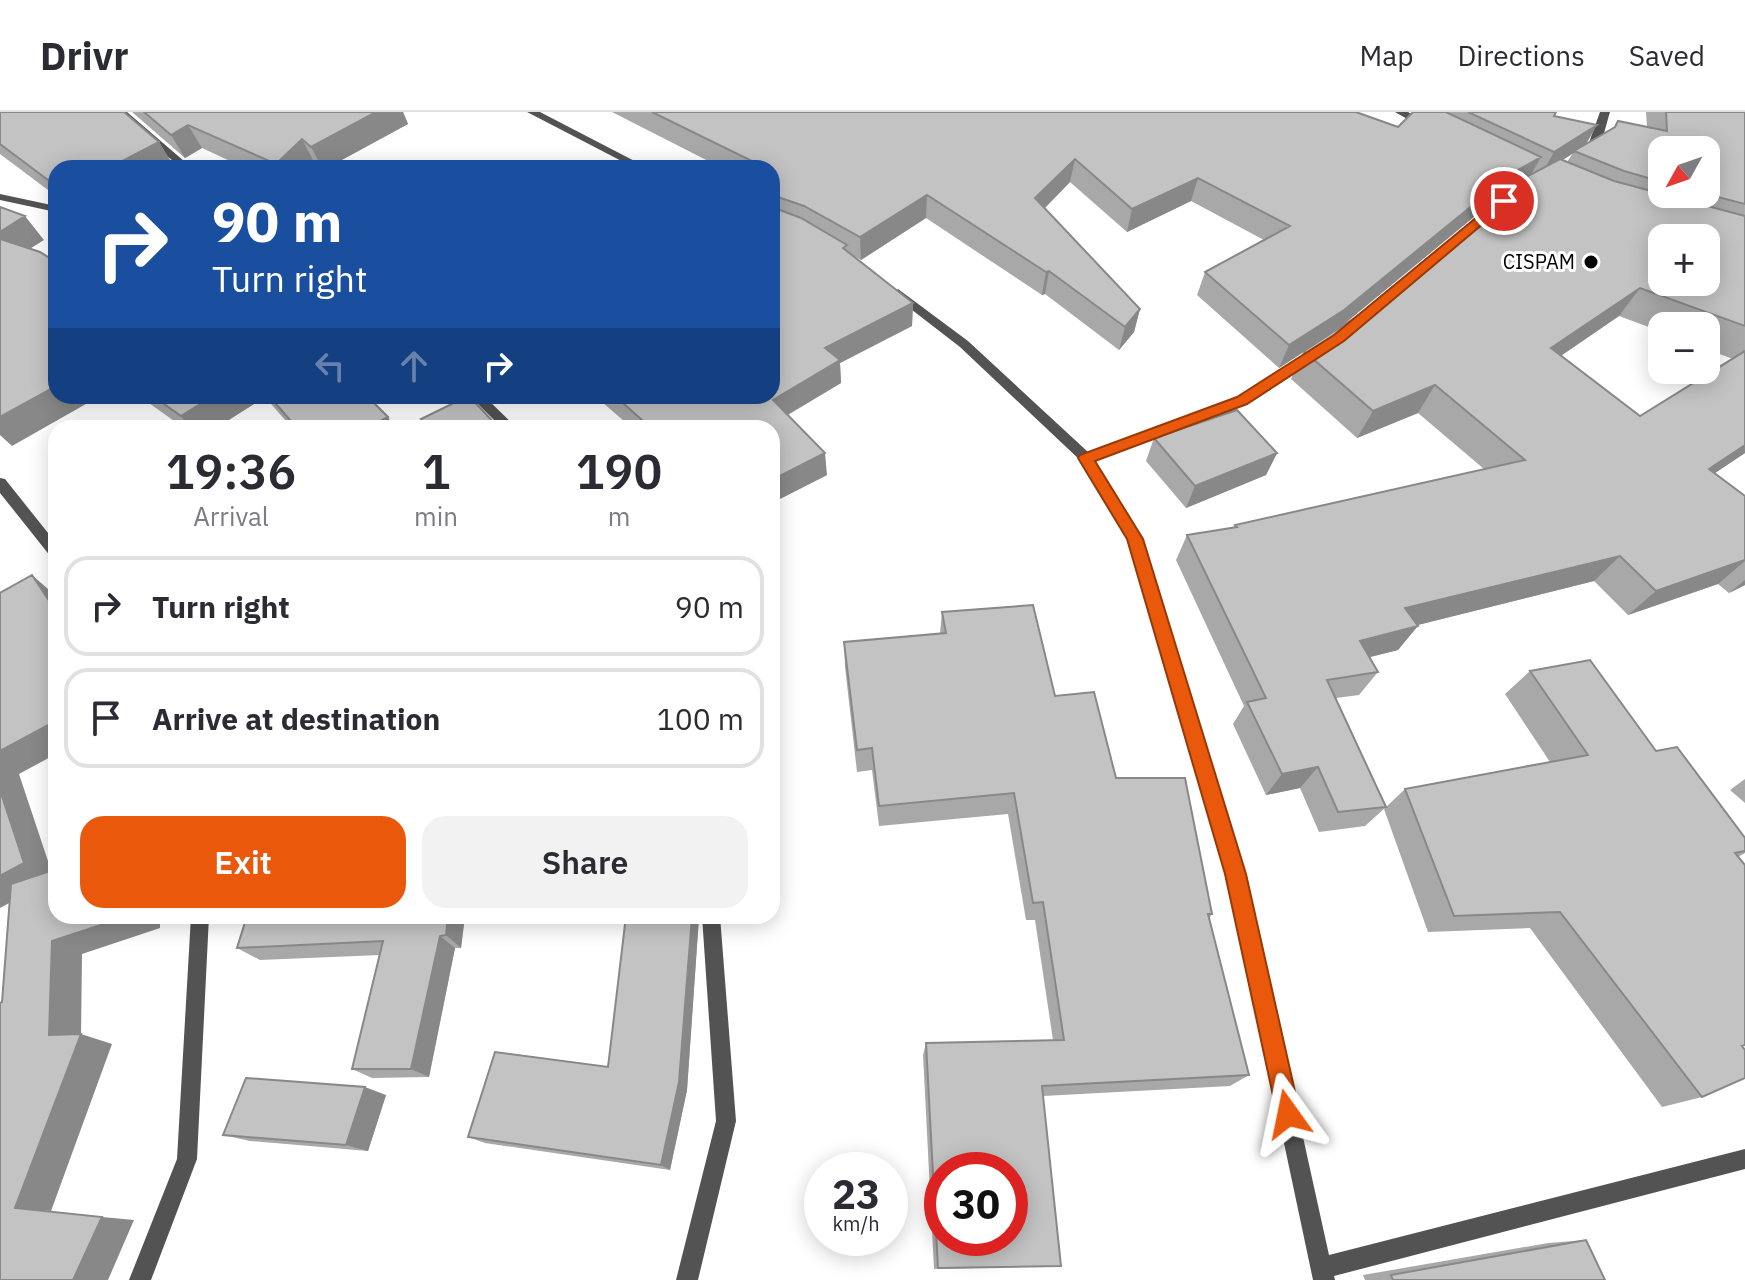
<!DOCTYPE html>
<html lang="en">
<head>
<meta charset="utf-8">
<style>
	body { margin:0; font-family:"IBM Plex Sans",sans-serif; background:#f2f2f3; color:#2b2b33; height:100vh; display:flex; flex-direction:column; font-size:30px; white-space:nowrap }
	* { box-sizing:border-box; margin:0 }
	p { font-size:26px; color:#7c7c81 }
	.icon { flex:none; width:44px; height:44px; fill:none; stroke:currentColor; stroke-width:2; stroke-linecap:round; stroke-linejoin:round }
	.map { position:relative; flex:1; overflow:hidden }
	.drawer { position:absolute; left:48px; top:308px; width:732px; height:504px; display:flex; flex-direction:column; background:#fff; border-radius:24px; box-shadow:0 4px 20px #0003 }
	.drawer>* { flex:none }
	.top-card { position:absolute; left:48px; top:48px; width:732px; height:244px; border-radius:24px; box-shadow:0 4px 20px #0003; background:#1a4fa0; color:#fff; overflow:hidden }
	.needle { width:52px; rotate:230deg }
	.fabs { position:absolute; left:1648px; top:24px; display:grid; gap:16px }
	.fabs a { display:grid; place-items:center; width:72px; height:72px; border-radius:16px; background:#fff; box-shadow:0 4px 20px #0003; font-size:40px }
	.speed { position:absolute; left:804px; top:1040px; display:flex; gap:16px; font-size:40px; font-weight:700; text-align:center }
	.speed>* { display:grid; place-content:center; width:104px; height:104px; border-radius:50%; background:#fff; box-shadow:0 4px 20px #0003; line-height:1 }
	.speed small { font-size:20px; font-weight:400 }
	.speed .limit { border:12px solid #d22; background:#fff; color:#111 }
	.pin { position:absolute; display:grid; place-items:center; width:68px; height:68px; color:#fff; margin:-34px; border:4px solid #fff; border-radius:50%; box-shadow:0 2px 8px #0007 }
	.me { position:absolute; width:88px; margin:-44px; rotate:348deg; stroke-linejoin:round; filter:drop-shadow(0 0 6px #0008) }
	.turn { display:flex; align-items:center; gap:28px; height:168px; padding:0 32px; font-size:36px }
	.turn .icon { width:104px; height:104px; stroke-width:2.5 }
	.turn b { display:block; font-size:56px; line-height:68px }
	.lanes { display:flex; align-items:center; height:76px; padding:0 32px; background:#0003; justify-content:center; gap:40px; direction:ltr }
	.lanes .off { opacity:.35 }
	.eta { display:flex; justify-content:space-evenly; align-items:center; height:136px; text-align:center }
	.eta b { font-size:48px; font-weight:600; line-height:56px }
	.cta { display:flex; gap:16px; margin-top:auto; padding:16px 32px }
	.cta a { flex:1; height:92px; border-radius:24px; background:#ea580c; color:#fff; font-size:32px; font-weight:600; line-height:92px; text-align:center }
	.cta a+a { background:#f2f2f3; color:#2b2b33 }
	ul { padding:0; list-style:none }
	li { display:flex; align-items:center; gap:24px; height:100px; margin:0 16px 12px; padding:0 16px; border:4px solid #e1e1e2; border-radius:24px }
	li div { flex:1 }
	li b { display:block; font-size:30px }
	li em { font-style:normal }
	header { display:flex; align-items:center; gap:48px; box-sizing:border-box; height:112px; padding:0 40px; background:#fff; border-bottom:2px solid #e1e1e2 }
	header strong { font-size:38px }
	nav { display:flex; gap:44px; margin-inline-start:auto; font-size:28px }
	.map>svg:first-child { display:block }
	.lines { fill:none; stroke-linecap:round; stroke-linejoin:round }
	.minor { fill:#535353; fill-rule:evenodd }
	.wall { fill:#a8a8a8; fill-rule:evenodd }
	.shaded-wall { fill:#888 }
	.building { fill:#c3c3c3; stroke:#888; stroke-width:2; fill-rule:evenodd }
	.route { fill:#ea580c; stroke:#983908; stroke-width:2 }
	.poi-dot { fill:#000; stroke:#fff; stroke-width:3 }
	.labels { text-anchor:middle; stroke-width:6; stroke-linejoin:round; paint-order:stroke }
	.far-poi-label { font-size:20px; fill:#000; stroke:#fff; text-anchor:end }
</style>
</head>
<body>
<header>
<strong>Drivr</strong>
<nav><a>Map</a><a>Directions</a><a>Saved</a></nav>
</header>
<div class="map">
<svg width="1745" height="1168" viewBox="0 0 1745 1168">
	<rect width="100%" height="100%" fill="#fff"/>
	<g class="lines">
		<path class="minor" d="M116,0H127L192,56H181Z
			M527,0H540L648,56H635Z
			M1395,0H1408L1432,14L1423,16Z
			M1600,0H1610C1605,15 1602,43 1583,43L1582,41L1587,36Z
			M0,82L56,94V100L0,88Z
			M898,177L968,229L1088,340L1237,286L1312,238H1320L1322,241L1247,292L1094,348L1142,427L1245,762L1329,1143L1745,1037V1057L1334,1164L1335,1168H1313L1227,762L1128,428L1081,349L960,235L894,184L892,181Z
			M470,284H484L517,316H502Z
			M0,366L5,367L56,431V447L51,445L0,381Z
			M191,804H209L197,1047L151,1168H129L177,1047Z
			M702,804H720L736,1009L698,1168H676L716,1009Z"/>
	</g>
	<path class="wall" d="M0,0L159,30L173,53L168,56H56V84L0,42Z
		M132,0H403L408,12L327,56H320L314,50L308,56H245L202,36L185,46Z
		M612,0H1356L1398,15L1413,0H1556L1554,4L1585,33L1614,16L1618,9L1647,15L1646,0H1745V341L1715,361L1745,384V473L1729,481L1718,472L1628,503L1594,469L1417,513L1398,538L1370,545L1378,560L1359,583L1336,586L1386,695L1365,714L1319,720L1300,676L1266,683L1233,612L1244,594L1176,448L1187,423L1233,416L1235,413L1484,357L1418,301L1357,326L1291,267L1303,240L1279,256L1197,183L1205,160L1264,128L1191,89L1127,120L1070,70L1045,96L1140,197L1134,220L1119,238L1045,182L1042,183L926,106L861,148L852,143L913,191L912,214L840,251L841,271L788,303L827,363L772,391V316H632L595,284H772V56H722ZM1662,38L1706,82H1662ZM1573,41L1567,50L1562,48ZM1513,76L1359,203L1337,218L1498,85ZM1619,204L1662,220V214H1706V237L1733,247L1640,304L1561,244Z
		M139,284H367L388,305L394,316H292L265,285L216,316H184Z
		M1154,326L1277,341L1266,363L1186,396L1146,349Z
		M942,500L1055,584L1116,666L1212,802L1209,807L1249,963L1230,974L1043,984L1061,1154L934,1157L923,943L926,931L1053,928L1035,808H1026L1008,702L879,714L872,658L857,660L845,555L844,530L940,521Z
		M1530,559L1656,639L1745,726V741L1738,745L1742,934L1702,985L1662,995L1530,816L1428,820L1384,697L1405,677L1550,650L1505,582Z
		M1745,667V691L1730,678Z
		M465,804L461,836H455L429,965L372,966L352,957L380,843L260,848L237,836Z
		M626,804H698L699,805L687,978L670,1058L485,1031L468,1025L608,955Z
		M386,983L368,1039L250,1029L223,1023Z
		M1586,1128L1605,1168H1365L1363,1163L1548,1131Z"/>
	<path class="shaded-wall" d="M376,0H403L408,12L327,56H322L311,35Z
		M188,13L202,36L185,46L171,23Z
		M1597,13L1585,34L1542,61L1554,40Z
		M302,27L314,50L308,56H278L276,52Z
		M159,30L173,53L168,56H109Z
		M1541,45L1528,68L1498,85L1333,221L1279,256L1289,233L1511,62Z
		M1075,47L1070,70L1032,109L1035,86Z
		M1198,66L1191,89L1127,120L1132,97Z
		M927,83L926,106L861,148L860,125Z
		M25,104L44,128L12,148L0,133V120Z
		M1049,159L1045,182L1042,183L1046,160Z
		M1640,176L1619,204L1531,264L1551,236Z
		M913,191L912,214L840,251L841,271L775,310L773,288L825,236Z
		M1140,197L1134,220L1119,238L1125,215Z
		M1435,273L1418,301L1357,326L1373,299Z
		M56,274V284H100L12,334L0,323V305Z
		M213,284H264L265,285L216,316H190L181,304Z
		M388,305L394,316H367Z
		M1745,333V341L1682,383L1709,357Z
		M825,341L827,363L772,391V368Z
		M1277,341L1266,363L1186,396L1195,374Z
		M1620,444L1594,469L1386,521L1405,496Z
		M1745,448V449L1718,472L1628,503L1656,479Z
		M32,463L56,484V499Z
		M1745,468V473L1729,481Z
		M1418,514L1398,538L1342,552L1360,529Z
		M56,609V642L19,662L54,767L0,796V639Z
		M1318,655L1300,676L1266,683L1282,662Z
		M128,804H160V816L82,842L81,923V922L112,932L51,1099L15,1096L49,923L52,829Z
		M448,804H465L461,836L446,823Z
		M692,804H698L699,805L687,978L670,1058L661,1053Z
		M440,824L455,836L429,965L411,957Z
		M365,975L386,983L368,1039L346,1033Z
		M102,1105L134,1108L108,1168H73Z"/>
	<path class="building" d="M0,0H124L159,30L109,56H56V74L0,32Z
		M144,0H376L311,35L302,27L276,52L188,13L171,23Z
		M652,0H1356L1398,15L1413,0H1446L1541,45L1511,62L1344,198L1289,233L1205,160L1290,114L1198,66L1132,97L1075,47L1035,86L1140,197L1125,215L1049,159L1046,160L927,83L860,125L804,94L772,83V56H741L754,50Z
		M1468,0H1556L1554,4L1597,13L1554,40Z
		M1666,0H1745V92L1706,82V38H1662V70L1624,59L1574,39L1615,15L1618,9L1667,19Z
		M1560,47L1614,69L1745,104V214L1640,176L1551,236L1640,304L1745,239V333L1709,357L1745,384V448L1656,479L1620,444L1405,496L1418,514L1360,529L1378,560L1327,568L1386,695L1338,700L1318,655L1282,662L1247,590L1266,586L1187,423L1237,415L1235,413L1525,348L1435,273L1373,299L1304,239L1359,203L1526,65ZM1662,126H1706V170H1662Z
		M0,95L25,104L0,120Z
		M772,95L801,106L847,133L843,136L913,191L825,236L840,248L773,288L825,341L772,368V316H651L615,284H772Z
		M0,127L40,140L56,150V274L0,305Z
		M153,284H213L181,304Z
		M269,284H367L388,305L367,316H297Z
		M468,284H469L499,316H430L421,307Z
		M1237,298L1277,341L1195,374L1154,326Z
		M32,463L56,499V609L0,639V481Z
		M1033,493L1055,584L1094,580L1116,666H1185L1212,802H1208L1249,963L1042,974L1061,1154L938,1156L926,931L1064,928L1043,790L1033,791L1014,681L879,694L872,636L857,638L844,530L946,521L942,500ZM942,1058H1010V1126H942Z
		M1590,548L1656,639L1677,635L1745,726V739L1735,741L1745,753V933L1742,934L1745,938V966L1702,985L1560,800L1454,804L1405,677L1588,643L1530,559Z
		M0,678L24,751L0,764Z
		M56,757V804H128L52,829L49,923L81,922L15,1096L102,1105L73,1168H0V891L2,890L11,772Z
		M247,804H448L446,823L440,824L411,957H352L383,829L237,836Z
		M626,804H692L679,970L661,1053L468,1025L495,940L608,955Z
		M246,966L365,975L346,1033L223,1023Z
		M1586,1128L1605,1168H1393L1391,1163Z"/>
	<path class="route" d="M1500,86L1510,89L1344,229L1247,292L1095,349L1143,427L1246,762L1300,1002L1297,1010L1288,1013L1280,1010L1277,1002L1225,762L1127,427L1078,346L1080,343L1237,285L1334,223Z"/>
	<circle class="poi-dot" cx="1591" cy="150" r="8"/>
	<g class="labels">
		<g class="far-poi-label">
			<text x="1575" y="157">CISPAM</text>
		</g>
	</g>
</svg>
<div class="fabs">
<a><svg class="needle" viewBox="-14 -14 28 28"><path d="M0-13l5 13h-10z" fill="#e53935"/><path d="M0 13l5-13h-10z" fill="#7c7c81"/></svg></a>
<a>+</a>
<a>−</a>
</div>
<div class="speed"><div>23<small>km/h</small></div><div class="limit">30</div></div>
<div class="pin" style="left:1504px;top:89px;background:#d93025"><svg class="icon" aria-label="arrive" viewBox="0 0 24 24"><path d="M6 21V4h12l-3 4 3 4H6"/></svg></div>
<svg class="me" style="left:1288px;top:1002px" viewBox="-20 -20 40 40"><path d="M0-17L14 15 0 8-14 15z" fill="#ea580c" stroke="#fff" stroke-width="4"/></svg>
<div class="top-card">
<div class="turn"><svg class="icon" aria-label="right" viewBox="0 0 24 24"><path d="M7 20v-9h11M14 6l5 5-5 5"/></svg><div><b>90 m</b>Turn right</div></div>
<div class="lanes"><svg class="icon off" aria-label="left" viewBox="0 0 24 24"><path d="M17 20v-9H6M10 6l-5 5 5 5"/></svg><svg class="icon off" aria-label="ahead" viewBox="0 0 24 24"><path d="M12 20V5M6 11l6-6 6 6"/></svg><svg class="icon" aria-label="right" viewBox="0 0 24 24"><path d="M7 20v-9h11M14 6l5 5-5 5"/></svg></div>
</div>
<section class="drawer">
<div class="eta">
<div><b>19:36</b><p>Arrival</p></div>
<div><b>1</b><p>min</p></div>
<div><b>190</b><p>m</p></div>
</div>
<ul>
<li><svg class="icon" aria-label="right" viewBox="0 0 24 24"><path d="M7 20v-9h11M14 6l5 5-5 5"/></svg><div><b>Turn right</b></div><em>90 m</em></li>
<li><svg class="icon" aria-label="arrive" viewBox="0 0 24 24"><path d="M6 21V4h12l-3 4 3 4H6"/></svg><div><b>Arrive at destination</b></div><em>100 m</em></li>
</ul>
<div class="cta"><a>Exit</a><a>Share</a></div>
</section>
</div>
</body>
</html>
